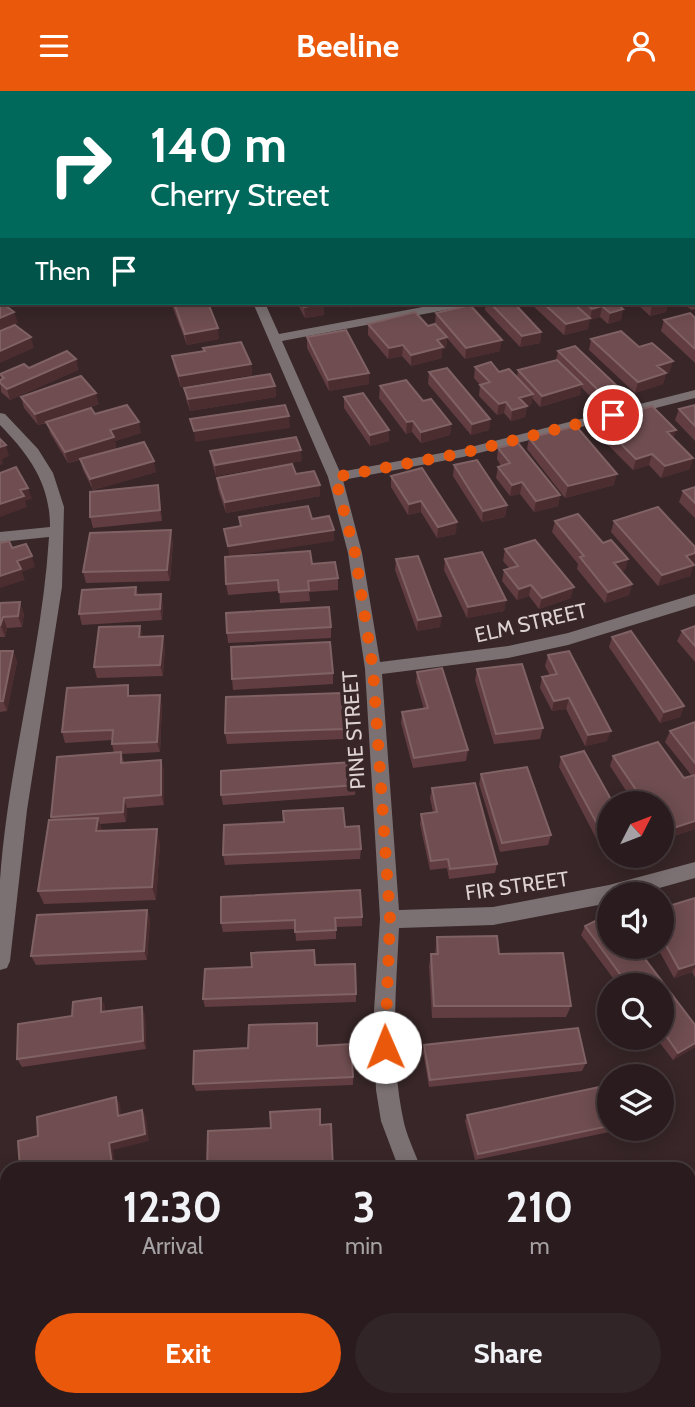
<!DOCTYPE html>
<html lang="en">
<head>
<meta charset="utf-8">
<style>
	body { margin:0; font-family:Cabin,sans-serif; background:#322527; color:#f1f3f6; height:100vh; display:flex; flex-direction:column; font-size:26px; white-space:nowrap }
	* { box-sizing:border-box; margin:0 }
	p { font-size:23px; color:#a5a1a4 }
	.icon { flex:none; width:38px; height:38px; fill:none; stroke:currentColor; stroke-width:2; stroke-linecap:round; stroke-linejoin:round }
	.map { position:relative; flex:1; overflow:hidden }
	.side { position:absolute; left:0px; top:1071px; width:696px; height:245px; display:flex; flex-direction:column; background:#2a1c1e; border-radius:21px 21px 0 0; box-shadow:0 4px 18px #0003,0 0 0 2px #463a3c }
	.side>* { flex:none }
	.banner { position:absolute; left:0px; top:0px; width:696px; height:214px; box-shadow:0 4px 18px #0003,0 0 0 2px #463a3c; background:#00695c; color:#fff; overflow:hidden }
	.needle { width:46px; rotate:48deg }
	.buttons { position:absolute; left:597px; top:700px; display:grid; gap:14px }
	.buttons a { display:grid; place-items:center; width:77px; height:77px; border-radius:50%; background:#2a1c1e; box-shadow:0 4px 18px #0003,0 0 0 2px #463a3c; font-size:35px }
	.pin { position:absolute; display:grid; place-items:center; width:60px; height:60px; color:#fff; margin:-30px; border:4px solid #fff; border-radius:50%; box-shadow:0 2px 7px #0007 }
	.me { position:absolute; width:77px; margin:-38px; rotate:359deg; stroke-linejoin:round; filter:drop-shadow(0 0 5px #0008) }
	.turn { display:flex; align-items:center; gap:24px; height:147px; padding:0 35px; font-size:32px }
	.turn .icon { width:91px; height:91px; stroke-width:2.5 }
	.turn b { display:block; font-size:49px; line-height:60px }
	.then { display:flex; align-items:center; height:66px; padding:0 35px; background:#0003; gap:14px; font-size:26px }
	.eta { display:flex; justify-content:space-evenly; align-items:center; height:119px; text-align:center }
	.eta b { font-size:42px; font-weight:700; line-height:49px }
	.primary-button { display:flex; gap:14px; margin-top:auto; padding:14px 35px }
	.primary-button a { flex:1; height:80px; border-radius:42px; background:#ea580c; color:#fff; font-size:28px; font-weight:700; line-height:80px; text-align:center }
	.primary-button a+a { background:#322527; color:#f1f3f6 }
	header { display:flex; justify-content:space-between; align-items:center; height:91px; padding:0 35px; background:#ea580c; color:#fff; font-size:32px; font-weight:700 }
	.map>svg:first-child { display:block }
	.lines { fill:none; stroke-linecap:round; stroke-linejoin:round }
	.minor { fill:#7b7172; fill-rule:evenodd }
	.wall { fill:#613d41 }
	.shaded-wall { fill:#4b2d30 }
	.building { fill:#6f4d50; stroke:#806264; stroke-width:2 }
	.route { stroke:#ea580c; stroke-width:12; stroke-dasharray:0 21.6 }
	.labels { text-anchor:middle; stroke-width:7; stroke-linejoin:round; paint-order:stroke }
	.street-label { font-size:21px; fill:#ddd1d1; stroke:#382628 }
</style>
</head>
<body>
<header><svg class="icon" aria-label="menu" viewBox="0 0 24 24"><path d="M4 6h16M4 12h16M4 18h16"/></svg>Beeline<svg class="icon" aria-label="person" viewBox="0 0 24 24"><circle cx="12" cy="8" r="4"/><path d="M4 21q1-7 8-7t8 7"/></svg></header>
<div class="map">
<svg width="695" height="1316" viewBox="0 0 695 1316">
	<rect width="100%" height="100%" fill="#382628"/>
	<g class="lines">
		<path class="minor" d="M2,0H10L11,2H2Z
			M173,0H181L182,2H173Z
			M466,0H478L465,2Z
			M564,0H576L577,2H565Z
			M253,212H265L279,243L444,212H467L461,216L282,250L340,381L463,358L695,299V307L463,366L343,389L362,462L380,571L508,555L568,542L695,503V515L568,554L508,567L382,583L399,819L493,816L609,794L695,771V787L638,803H609V812L493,834L399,837C396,900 390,965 403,1027C406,1044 415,1061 421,1078H399L381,1030L376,999L373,935L380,828L365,578L348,462L328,386Z
			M0,322L5,323L38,358L53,382L64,416L62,496L27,719L10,870L7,877L0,879C0,849 0,819 0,789C8,673 42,561 49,446L0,451V441L50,436C50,392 29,364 0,334Z
			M695,1120V1148L690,1150V1122Z
			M530,1309H559L556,1316H527Z"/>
	</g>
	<path class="wall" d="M395,0H436L435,2H396Z
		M507,0H559V2H507Z
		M695,187V218L692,219L681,212H695Z
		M171,212H208L219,248L187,254Z
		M297,212H323L324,224L305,227Z
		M486,212H514L541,241L540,252L520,256L485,219Z
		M530,212H616L623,218L621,229L608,233L600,226L589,229L588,238L564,244Z
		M636,212H668L666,221L650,225Z
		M436,222L500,260L465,268L447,247L446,257L442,258V267L411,275L402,265L388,268L368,244V233L428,235L440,239L435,233Z
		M695,227V272L661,240L664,229Z
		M307,246L369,293L329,300L307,257Z
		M591,248L670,281L666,282L663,293L635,302L589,259Z
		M203,257L251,273L252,284L181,296L174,276L172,265L204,260Z
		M558,260L616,294L613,305L595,310L581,296L580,304L540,316L532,307L531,314L527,315L525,326L511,330L504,322L497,324L479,305L480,294L474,287L475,276L499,281L517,286L518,279L556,269Z
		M76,268L78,279L10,309L1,301L0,289L1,288L0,283L29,277Z
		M429,281L490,328L489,339L471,344L428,293Z
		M275,295L276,306L190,320L186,308L184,297Z
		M380,295L423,310L451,333L450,344L421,352L412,341L406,343L379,307Z
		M21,306L99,313L63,326L95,323L141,342L115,350L116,357L100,362L156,381L93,399L83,379L80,369L68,372L50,342L47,332L38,334L24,317Z
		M344,306L389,339V350L370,355L344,317Z
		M695,314V350L675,329L679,318Z
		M616,326L676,339L673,347L690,378L661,387L649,374L633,379L608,354L611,343L617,341L613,337Z
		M529,347L614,394L565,407L527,358Z
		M498,357L560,404L558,415L534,421L520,403L510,405L496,387L498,376L501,375L497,368Z
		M210,360L302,370L216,385L212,372Z
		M454,374L507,414L505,426L482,431L453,385Z
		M422,377L456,443L437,447L421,421L408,424L391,396V385Z
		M296,383L320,405L226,422L218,398L217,387Z
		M158,394L162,430L93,437L90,426Z
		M695,396V427L679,411L683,400Z
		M555,430L603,452L628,468L625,479L621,480L632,493L629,504L605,512L577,478L578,473L552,441Z
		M614,430L695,456V472L693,473L690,485L658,495L611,441Z
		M173,450L170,490L86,492L83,481Z
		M505,458L571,507L539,518L529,505L517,509L502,490L504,479L509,477L503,470Z
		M396,468L441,525L440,536L417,540L395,479Z
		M445,468L506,509L504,520L467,527L444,479Z
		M312,473L338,487V499L309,501L310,510L280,512L279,500L228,504L226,493Z
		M136,496L138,504L163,514L162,529L82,534L79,523Z
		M0,512L24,522L22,536L7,537L5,546H0Z
		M695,535V571L677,550L682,540Z
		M331,536V547L228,552L227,542Z
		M143,546L165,556L163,585L97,587L94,576Z
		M612,546L684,615L680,626L660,632L609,556Z
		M0,560H13L17,571L7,620L0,621Z
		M548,564L607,650L585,655L566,618L552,620L540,597L542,586L550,585L545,575Z
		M477,578L543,637L540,648L494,653L475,589Z
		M417,581L468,659L466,670L413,677L401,632L402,621L424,618L416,591Z
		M333,582V593L233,599L232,588Z
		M131,605L162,614L160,661L122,663L124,672L161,669L164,679V714L127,717L126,731L100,733L102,740L160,752L156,809L44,813L38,800L52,729L51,726L114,662L112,653V649L65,652L62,641Z
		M695,631V738L662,749V712H634L610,675L613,665L684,687L692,685L665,651L670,640Z
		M344,638V648L227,653L225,642Z
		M561,666L609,712V765L607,768L559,676Z
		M481,683L551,744L548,754L500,761L479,693Z
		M356,694L355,704L223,714L221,704Z
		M432,697L497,773L495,782L449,788L447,777L430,779L420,733L421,723L433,721L430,707Z
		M284,731L345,736L361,758L360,768L225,774L223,764Z
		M695,807V887L692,881L674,887L657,856H662V817Z
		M147,819L150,828L147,869L36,874L31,865Z
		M609,823V856H636L695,934V956L673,969L656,947H662V894H618L581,844L585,835Z
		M362,826V835L336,836V848L296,850L295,838L223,841L221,832Z
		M437,846L499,863L571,915L566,926L432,927L429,875L431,863H435Z
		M315,874L356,903V911L205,916L203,908Z
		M105,915V921L145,924L146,958L22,976L17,968L72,925Z
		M424,954L586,972L582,980L429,996L423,961Z
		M318,955L353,986V994L196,1000L193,993Z
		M609,994V1038H620L619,1039L475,1069L465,1030L467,1024Z"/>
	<path class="shaded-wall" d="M49,0H86V2H34Z
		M104,0H134L122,2H104Z
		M136,0H150L144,2H136Z
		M416,0H436L435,2H416Z
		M617,0H627L623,2L614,1Z
		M0,92H2V103H0Z
		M0,164H2V176H0Z
		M350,212H373L350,217Z
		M662,212H668L666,221L650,225L652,214Z
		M323,213L324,224L305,227L304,216Z
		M602,215L600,226L590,229L592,218Z
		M623,218L621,229L608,233L610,222Z
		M14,221L18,232L0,239V227Z
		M590,227L588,238L564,244L566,233Z
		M218,237L219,248L187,254L185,243Z
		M541,241L540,252L520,256L522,245Z
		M31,246L34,257L0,272V260Z
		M447,246L446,257L442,258V267L411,275V264L437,249Z
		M502,249L500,260L465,268L466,257Z
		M403,254L402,265L388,268L389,257Z
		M76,268L78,279L10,309L7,298Z
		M673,270L670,281L666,282L663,293L635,302L638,291L657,275Z
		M251,273L252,284L181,296L179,285Z
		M369,282V293L329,300L328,289Z
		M582,293L580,304L540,316L542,305Z
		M616,294L613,305L595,310L598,299Z
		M275,295L276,306L190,320L188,308Z
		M96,302L99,313L38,334L35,323Z
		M533,303L531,314L527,315L525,326L511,330L512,319L519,307Z
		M506,311L504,322L497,324L499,313Z
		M289,325L290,337L195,351L194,340Z
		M490,328L489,339L471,344L472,333Z
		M413,330L412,341L406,343L407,331Z
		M139,331L141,342L115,350L116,357L68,372L65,361L110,339Z
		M451,333L450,344L421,352V341Z
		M389,339V350L370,355V344Z
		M676,339L673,350L667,341Z
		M6,354L9,365L2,368L3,373L0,374V356Z
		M301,359L302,370L216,385L215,374Z
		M652,363L649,374L633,379L636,368Z
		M693,367L690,378L661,387L665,375Z
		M154,370L156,381L93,399L90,388Z
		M617,383L614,394L565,407L568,395Z
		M522,391L520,403L510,405L512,394Z
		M158,394L160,405L162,430L160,419Z
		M320,394V405L226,422L225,411Z
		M28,397L32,408L25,410L27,416L0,426V413L20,399Z
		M560,404L558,415L534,421L536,410Z
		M421,410V421L408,424L409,413Z
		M507,414L505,426L482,431L483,420Z
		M457,431L456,443L437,447L438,436Z
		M171,439L173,450L170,490L167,479Z
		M334,439V450L229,466L228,455Z
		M695,462V472L682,476L686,465Z
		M32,465L35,476L22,481L25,489L0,497V485L17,470Z
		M628,468L625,479L611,484L614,472Z
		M694,474L690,485L658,495L662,484Z
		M632,493L629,504L605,512L608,501Z
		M531,494L529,505L517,509L519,498Z
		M574,496L571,507L539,518L542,507Z
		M161,503L163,514L162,529L160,518Z
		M506,509L504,520L467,527L468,516Z
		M20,511L24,522L22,536L18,525Z
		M441,525L440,536L417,540L418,529Z
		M3,526L7,537L5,546L1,535Z
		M140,535L143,545L141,557L139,546Z
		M163,545L165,556L163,585L160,574Z
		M13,560L17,571L7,620L3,610Z
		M160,604L162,614L160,661L157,651Z
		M569,607L566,618L552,620L554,610Z
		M684,615L680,626L660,632L664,621Z
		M611,640L607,650L585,655L588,644Z
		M161,669L164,679V714L161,704Z
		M124,707L127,717L126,731L123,721Z
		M98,727L103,741L96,740Z
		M695,730V738L662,749V745L664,740Z
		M157,738L160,752L156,809L152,796Z
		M147,819L150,828L147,869L144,860Z
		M695,873V876L692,881L674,887L679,878Z
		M101,907L105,915V929L101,921Z
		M142,916L145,924L146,958L143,950Z
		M695,952V956L673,969L678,962Z
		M116,1006L120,1013L122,1032L118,1025Z
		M142,1019L146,1026L149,1050L113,1059L116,1078H95L109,1052Z
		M126,1309H134L124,1316H116Z
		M351,1309H356L345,1316H340Z"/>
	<path class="building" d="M26,0H49L34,2H26Z
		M81,0H88V2H67Z
		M161,0H164L165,2H147Z
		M252,0H279V2H253Z
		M291,0H306L307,2H292Z
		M320,0H346L348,2H321Z
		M368,0H385L387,2H370Z
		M527,0H558L553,2H531Z
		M641,0H676L672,2H637Z
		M0,117H2V137H0Z
		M2,145V164H0V146Z
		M0,210L2,212L14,221L0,227Z
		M174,212H208L218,237L185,243Z
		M302,212H323V213L304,216Z
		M490,212H514L541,241L522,245Z
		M543,212H573L590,227L566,233Z
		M585,212H616L623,218L610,222L602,215L592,218Z
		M470,214L502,249L466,257L436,222Z
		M415,221L428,235L435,233L447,246L437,249L443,256L411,264L403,254L389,257L368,233Z
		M690,222L695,227V258L664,229Z
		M15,234L31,246L0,260V240Z
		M346,239L369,282L328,289L307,246Z
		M621,240L639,256L652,252L673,270L657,275L666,282L638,291L591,248Z
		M241,251L251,273L179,285L172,265L205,260L203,257Z
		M575,255L616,294L598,299L558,260Z
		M67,260L76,268L7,298L0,292V289L4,287L0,283L24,273L29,277Z
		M557,269L582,293L542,305L518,279Z
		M491,271L499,281L509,278L533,303L519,307L527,315L512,319L506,311L499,313L480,294L490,291L475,276Z
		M447,277L490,328L472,333L429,281Z
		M270,283L275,295L188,308L184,297Z
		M81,285L96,302L35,323L21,306Z
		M406,289L423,310L431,308L451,333L421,341L413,330L407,331L380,295Z
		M363,302L389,339L370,344L344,306Z
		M127,314L139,331L110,339L114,346L65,361L46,331L91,317L95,323Z
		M285,314L289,325L194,340L190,328Z
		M695,314V335L679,318Z
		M652,315L676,339L667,341L693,367L665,375L652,363L636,368L611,343L628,338L616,326Z
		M576,335L617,383L568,395L529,347Z
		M296,346L301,359L215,374L210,360Z
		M0,348L6,354L0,356Z
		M144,351L154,370L90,388L80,368Z
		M518,352L560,404L536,410L522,391L512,394L498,376L510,372L498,357Z
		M477,369L507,414L483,420L454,374Z
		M292,373L296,383L314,380L320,394L225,411L217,387Z
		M16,376L28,397L20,399L24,405L0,413V382Z
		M422,377L457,431L438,436L421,410L409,413L391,385Z
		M158,394L160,419L90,426V401Z
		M695,396V412L683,400Z
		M308,415L312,428L329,425L334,439L228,455L224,438L241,435L239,426Z
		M658,416L695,456V462L686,465L694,474L662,484L614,430Z
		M578,423L603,452L611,449L628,468L614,472L632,493L608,501L580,466L584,465L555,430Z
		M171,439L167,479L83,481L90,442Z
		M535,449L574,496L542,507L531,494L519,498L504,479L518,475L505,458Z
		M9,450L12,457L26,453L32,465L17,470L21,478L0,485V452Z
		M310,460L312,473L335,471L338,487L308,490L309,499L279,501L278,489L226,493L225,466Z
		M482,461L506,509L468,516L445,468Z
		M418,465L441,525L418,529L396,468Z
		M136,496L135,504L161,503L160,518L79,523L82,499Z
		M20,511L18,525L3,526L0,535V512Z
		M329,516L331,536L227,542L226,522Z
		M140,535L139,546L163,545L160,574L94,576L99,536Z
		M695,535V555L682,540Z
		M631,540L684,615L664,621L612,546Z
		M330,551L333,582L232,588L231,556Z
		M0,560H13L3,610H0Z
		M569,560L611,640L588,644L569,607L554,610L542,586L557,583L548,564Z
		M522,573L543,637L496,643L477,578Z
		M442,577L468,659L414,667L402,621L428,617L417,581Z
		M128,594V605L160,604L157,651L112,653L113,639L62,641L67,597Z
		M342,602L344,638L225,642L226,606Z
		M695,631V672L670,640Z
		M658,651L684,687L695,684V730L664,740L662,737V712H645L613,665Z
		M584,660L613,712H609V755L561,666Z
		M121,661V672L161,669V704L124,707L123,721L51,726L57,666Z
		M352,671L356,694L221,704V680Z
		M527,676L551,744L502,752L481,683Z
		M475,692L497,773L450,778L448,768L431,770L421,723L437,721L432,697Z
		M343,717L345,736L359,735L361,758L223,764L224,734L284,731L283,720Z
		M98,727L96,740L157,738L152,796L38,800L49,729Z
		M360,799L362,826L335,827L336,839L295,841V829L221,832V806Z
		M695,807V873L679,878L662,847V817Z
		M147,819L144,860L31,865L37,824Z
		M609,823V856H636L695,934V952L678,962L662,939V894H628L585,835Z
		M497,845L499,863L563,862L571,915H434L431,863H438L437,846Z
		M314,859L315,874L355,873L356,903L203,908L205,878L252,876L251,862Z
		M101,907V921L142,916L143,950L17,968L18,933L72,925L73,911Z
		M317,932V955L351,953L353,986L193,993L194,960L248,957L249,934Z
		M578,937L586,972L430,989L424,954Z
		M609,994V1035L478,1063L467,1024Z
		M116,1006L118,1025L142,1019L145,1043L109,1052L112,1074L95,1078H20L18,1050L38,1045L37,1026Z
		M320,1018V1034L331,1033L333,1078H207L208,1040L271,1037L270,1021Z
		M37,1309H126L116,1316H39Z
		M266,1309H351L340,1316H255Z"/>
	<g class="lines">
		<path class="route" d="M385,956L390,828L373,578L355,462L335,386L463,362L613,324"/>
	</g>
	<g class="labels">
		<g class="street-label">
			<text transform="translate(531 532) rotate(-13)" y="7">ELM STREET</text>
			<text transform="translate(354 639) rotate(-94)" y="7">PINE STREET</text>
			<text transform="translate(517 795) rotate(-8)" y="7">FIR STREET</text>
		</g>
	</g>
</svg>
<div class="buttons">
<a><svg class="needle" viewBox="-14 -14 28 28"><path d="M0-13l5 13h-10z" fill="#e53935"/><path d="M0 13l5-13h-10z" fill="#a5a1a4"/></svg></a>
<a><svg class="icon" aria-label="sound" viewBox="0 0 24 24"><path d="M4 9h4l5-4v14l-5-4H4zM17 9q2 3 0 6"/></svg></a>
<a><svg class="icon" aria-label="search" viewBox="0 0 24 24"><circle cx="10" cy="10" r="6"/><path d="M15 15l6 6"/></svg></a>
<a><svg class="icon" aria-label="layers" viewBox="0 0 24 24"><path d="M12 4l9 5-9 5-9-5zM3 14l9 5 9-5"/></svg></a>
</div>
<div class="pin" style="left:613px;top:324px;background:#d93025"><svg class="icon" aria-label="arrive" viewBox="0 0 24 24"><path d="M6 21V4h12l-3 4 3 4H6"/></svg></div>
<svg class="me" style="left:385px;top:956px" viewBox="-20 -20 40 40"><circle r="19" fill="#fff"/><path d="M0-13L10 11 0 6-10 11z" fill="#ea580c"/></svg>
<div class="banner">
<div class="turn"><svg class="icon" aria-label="right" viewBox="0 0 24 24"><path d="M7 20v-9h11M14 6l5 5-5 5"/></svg><div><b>140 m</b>Cherry Street</div></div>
<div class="then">Then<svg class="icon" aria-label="arrive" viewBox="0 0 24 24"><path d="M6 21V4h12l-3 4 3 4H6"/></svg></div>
</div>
<section class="side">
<div class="eta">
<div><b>12:30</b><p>Arrival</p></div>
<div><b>3</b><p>min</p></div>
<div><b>210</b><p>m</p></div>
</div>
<div class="primary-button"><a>Exit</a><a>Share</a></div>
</section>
</div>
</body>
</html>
